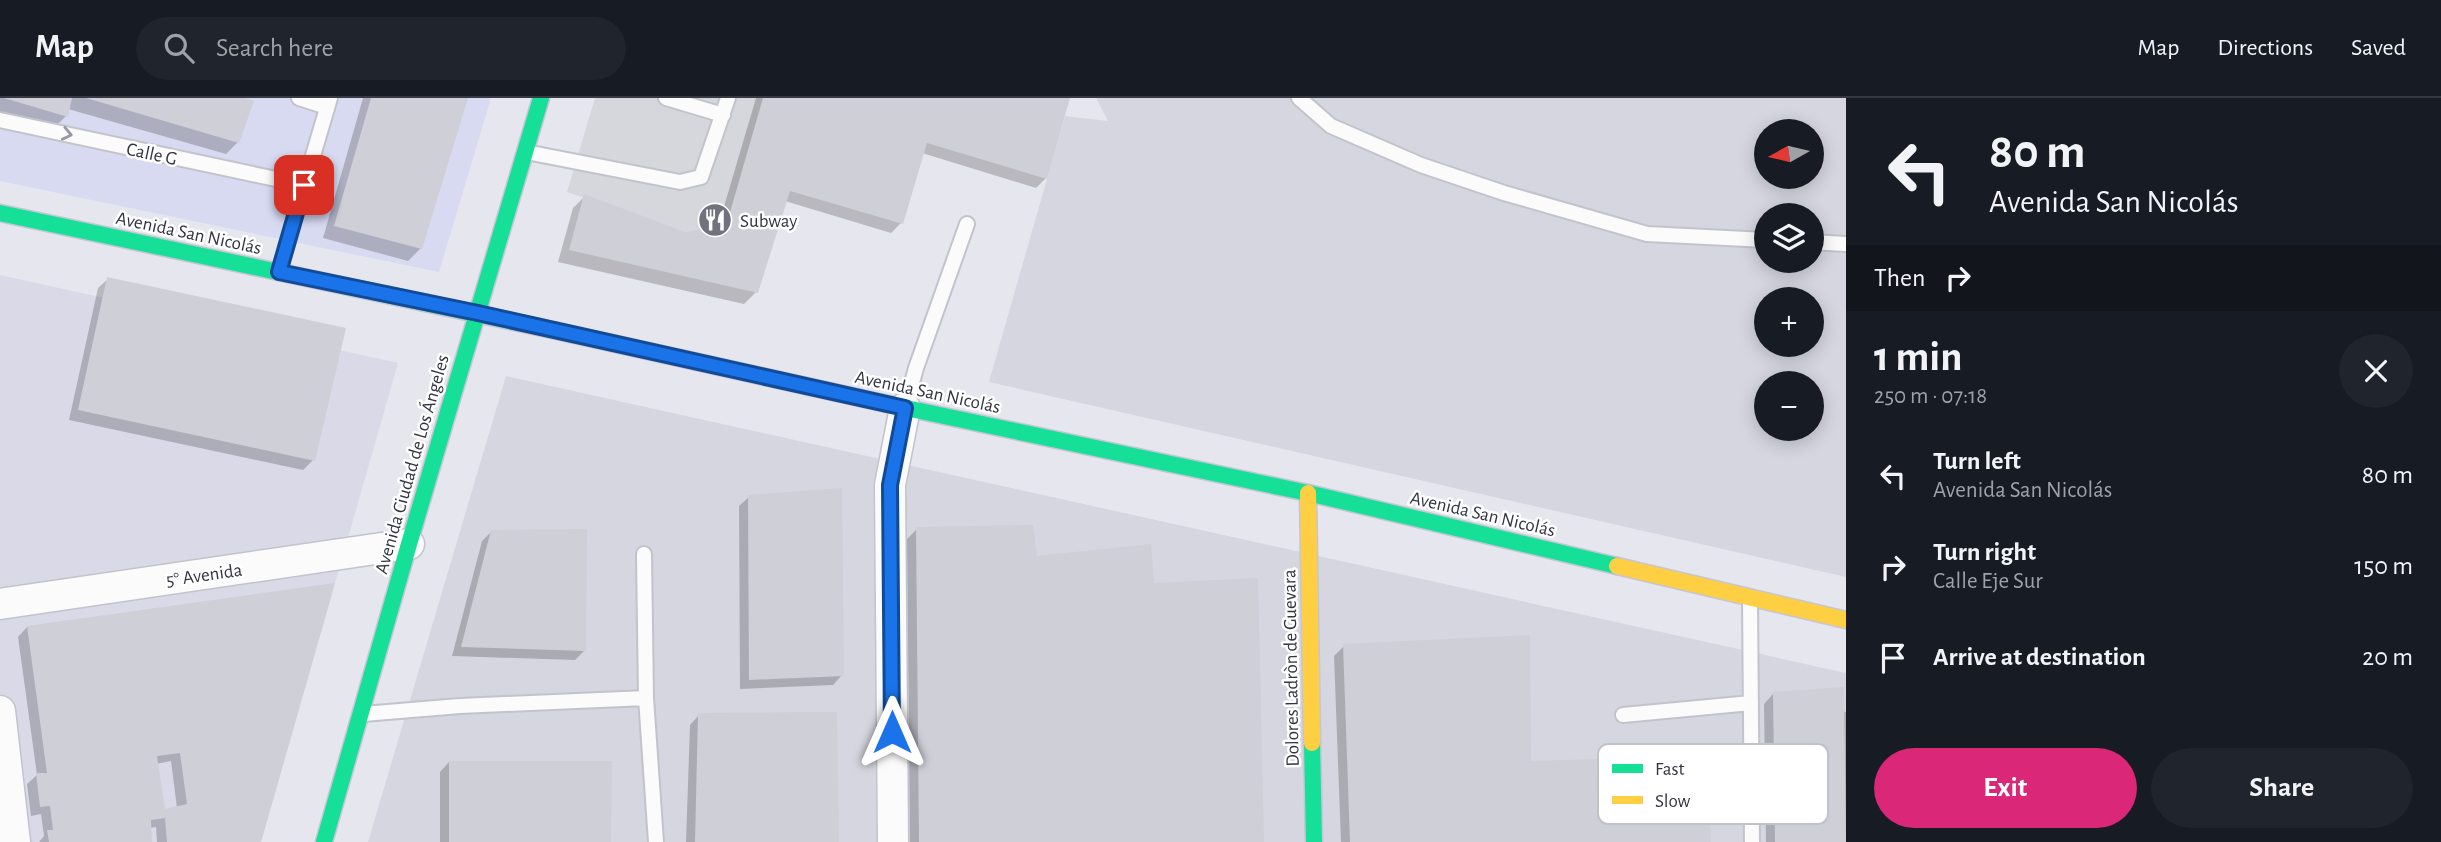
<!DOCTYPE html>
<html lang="en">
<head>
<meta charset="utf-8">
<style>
	body { margin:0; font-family:"Alegreya Sans",sans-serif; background:#20242c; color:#f1f3f6; height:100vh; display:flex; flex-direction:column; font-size:26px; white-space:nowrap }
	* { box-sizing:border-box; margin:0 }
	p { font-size:23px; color:#9ea1a6 }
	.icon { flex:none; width:38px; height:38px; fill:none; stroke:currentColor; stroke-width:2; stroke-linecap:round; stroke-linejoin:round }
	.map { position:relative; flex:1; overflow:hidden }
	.sheet { display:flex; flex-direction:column; background:#171b24; width:595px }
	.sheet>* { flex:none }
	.guide { background:#171b24; color:#f1f3f6; overflow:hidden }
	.needle { width:46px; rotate:262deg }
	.buttons { position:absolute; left:1754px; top:21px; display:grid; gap:14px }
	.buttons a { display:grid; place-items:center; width:70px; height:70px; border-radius:50%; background:#171b24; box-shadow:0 4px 18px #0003; font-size:35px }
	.pin { position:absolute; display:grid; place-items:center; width:60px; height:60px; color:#fff; margin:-30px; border-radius:14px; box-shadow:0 4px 10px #0006 }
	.me { position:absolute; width:77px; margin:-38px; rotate:0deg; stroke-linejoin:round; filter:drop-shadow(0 0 5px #0008) }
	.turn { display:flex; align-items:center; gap:24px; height:147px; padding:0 28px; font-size:32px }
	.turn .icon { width:91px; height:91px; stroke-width:2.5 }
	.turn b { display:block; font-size:49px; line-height:60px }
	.then { display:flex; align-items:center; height:66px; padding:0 28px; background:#0003; gap:14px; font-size:26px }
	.round { display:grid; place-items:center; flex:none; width:74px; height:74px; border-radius:37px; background:#20242c }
	.summary { display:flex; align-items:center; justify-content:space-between; height:119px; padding:0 28px }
	h1 { font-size:42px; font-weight:600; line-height:52px }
	.cta { display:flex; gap:14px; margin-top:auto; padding:14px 28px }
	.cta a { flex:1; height:80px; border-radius:42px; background:#db2777; color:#fff; font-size:28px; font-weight:600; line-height:80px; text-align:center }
	.cta a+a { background:#20242c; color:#f1f3f6 }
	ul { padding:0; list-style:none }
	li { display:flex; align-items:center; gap:21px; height:91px; padding:0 28px }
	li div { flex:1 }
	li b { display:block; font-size:26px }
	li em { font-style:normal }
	header { display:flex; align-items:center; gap:42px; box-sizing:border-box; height:98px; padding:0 35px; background:#171b24; border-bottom:2px solid #363941 }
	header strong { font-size:33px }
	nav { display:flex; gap:38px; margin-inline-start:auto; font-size:24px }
	.search { width:490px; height:63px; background:#20242c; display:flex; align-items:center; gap:18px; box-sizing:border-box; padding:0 24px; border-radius:38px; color:#9ea1a6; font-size:26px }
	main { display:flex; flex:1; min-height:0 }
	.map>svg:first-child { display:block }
	.residential { fill:#d9d9e8 }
	.commercial { fill:#d8daf1 }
	.industrial { fill:#d5d6df; fill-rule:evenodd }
	.parking { fill:#d6d6dd }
	.shadow { fill:#0003; fill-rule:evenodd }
	.building { fill:#cecfd7; fill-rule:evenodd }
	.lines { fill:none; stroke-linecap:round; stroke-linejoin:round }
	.lane-casing { stroke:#c3c3cc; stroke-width:18 }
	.street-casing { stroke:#c3c3cc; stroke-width:33 }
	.fast-casing { stroke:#c5c5d6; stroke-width:19 }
	.slow-casing { stroke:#c5c5d6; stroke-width:19 }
	.lane { stroke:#fbfbfc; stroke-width:14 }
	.street { stroke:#fbfbfc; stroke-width:30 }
	.fast { stroke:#16e098; stroke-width:16 }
	.slow { stroke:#ffcf43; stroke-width:16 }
	.oneway { stroke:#97989f }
	.route-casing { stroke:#114b97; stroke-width:18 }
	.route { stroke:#1a73e8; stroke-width:12 }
	.labels { text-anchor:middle; stroke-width:5; stroke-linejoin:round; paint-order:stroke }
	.street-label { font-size:19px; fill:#333442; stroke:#fff }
	.poi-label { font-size:19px; fill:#333442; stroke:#fff; text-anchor:start }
	.key { fill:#fff; stroke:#c2c2c6; stroke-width:2 }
	.key-label { font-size:19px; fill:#333442 }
</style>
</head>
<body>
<header>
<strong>Map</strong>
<div class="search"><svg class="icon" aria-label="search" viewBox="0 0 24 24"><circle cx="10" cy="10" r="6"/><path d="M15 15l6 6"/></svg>Search here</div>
<nav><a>Map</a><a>Directions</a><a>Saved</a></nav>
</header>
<main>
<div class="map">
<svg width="1846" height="744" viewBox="0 0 1846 744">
	<rect width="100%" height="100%" fill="#e6e6ee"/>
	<path class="residential" d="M0,177L398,265L261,744H0Z"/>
	<path class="commercial" d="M0,0H491L439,174L0,83Z"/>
	<path class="industrial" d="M1096,0H1846V479L989,284L1065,18L1108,23ZM1766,33H1811V79H1766ZM1766,117H1811V163H1766ZM1766,201H1811V247H1766ZM1766,285H1811V331H1766Z
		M506,278L1846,575V744H368Z"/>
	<path class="parking" d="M595,0H763L727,125L685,134L567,94Z"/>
	<path class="shadow" d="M0,0H239L238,44L226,56L68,11L66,18L54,30L0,15Z
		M363,0H466L421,150L408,163L323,140Z
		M756,0H1068L1045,81L1036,90L922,55L901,125L891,135L785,103L756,194L744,206L558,164L573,110L585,98L685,136L718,129Z
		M108,181L313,362L303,372L69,322L98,190Z
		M749,399L842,577L833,587L740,591L739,408Z
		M917,431L1152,486L1262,744H910L907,441Z
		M491,434L584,553L575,562L452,558L482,443Z
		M333,487L260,744H157L156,729L150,730L151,744H39L44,738L41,716L31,718L27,686L37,677L18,539L27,529ZM171,663L177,710L163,713L156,666Z
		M1344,548L1529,665L1709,744H1341L1334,558Z
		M1773,596L1846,614V744H1766L1764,606Z
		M699,617L837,744H686L690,627Z
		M449,664L609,744H440V674Z"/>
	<path class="building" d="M4,0H72L68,19Z
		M86,0H245L254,3L239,45Z
		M371,0H468L422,151L334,128Z
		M763,0H1070L1047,81L927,45L903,126L790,93L758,195L569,152L584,96L685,134L727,125Z
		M107,179L346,230L315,363L78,312Z
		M842,390L844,578L749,582L748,397Z
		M1033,427L1037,458L1151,446L1154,485L1258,480L1264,744H919L916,429Z
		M587,431L586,553L461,549L491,432Z
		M335,485L261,744H167L165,720L151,722L152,744H49L47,732H53L50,708L40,709L36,675H47L27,528ZM180,655L187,706L165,711L157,658Z
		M1530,537L1531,663L1707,658L1711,744H1350L1343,546Z
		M1844,589L1846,744H1775L1773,594Z
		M837,614L839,744H695L698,615Z
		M449,663H612L611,744H449Z"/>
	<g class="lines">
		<g class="lane-casing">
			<path id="lane" d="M299,0L327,9
				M666,0L723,17
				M1299,0L1331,28L1421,67L1504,95L1647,136L1766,142
				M0,22L304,87
				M526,54L680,84L701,79L728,0
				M1811,144L1846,146
				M279,173L330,0
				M906,307L916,270L967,126
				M644,456L646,600
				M1750,500L1752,744
				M363,616L460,608L646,600L656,744
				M1623,617L1751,605"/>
		</g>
		<g class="street-casing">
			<path id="street" d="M0,506L409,446
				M0,613L15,744
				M893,744L890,387L905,310"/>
		</g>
		<g class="fast-casing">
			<path id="fast" d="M0,115L571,236
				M892,307L1308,395L1617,468
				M1312,645L1314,744
				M324,744L409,446L541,0"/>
		</g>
		<g class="slow-casing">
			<path id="slow" d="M571,236L892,307
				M1308,395L1312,645
				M1617,468L1846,522"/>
		</g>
		<use href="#lane" class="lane"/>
		<use href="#street" class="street"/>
		<use href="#fast" class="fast"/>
		<use href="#slow" class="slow"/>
	</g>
	<defs><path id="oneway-chevron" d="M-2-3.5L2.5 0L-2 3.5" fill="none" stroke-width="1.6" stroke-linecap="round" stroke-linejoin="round" transform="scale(1.75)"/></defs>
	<use class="oneway" href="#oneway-chevron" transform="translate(67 36) rotate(12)"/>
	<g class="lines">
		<g class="route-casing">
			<path id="route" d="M304,87L279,174L478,215L905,310L890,387L892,634"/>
		</g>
		<use href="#route" class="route"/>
	</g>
	<defs>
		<g id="restaurant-disc" transform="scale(1.75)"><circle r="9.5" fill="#72727e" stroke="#fff"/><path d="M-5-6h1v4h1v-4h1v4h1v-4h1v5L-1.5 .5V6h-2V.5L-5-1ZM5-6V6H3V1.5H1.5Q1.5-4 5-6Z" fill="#fff"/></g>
	</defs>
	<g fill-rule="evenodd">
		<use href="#restaurant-disc" x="715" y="122"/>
	</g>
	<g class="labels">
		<g class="street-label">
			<text transform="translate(152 55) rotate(12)" y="7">Calle G</text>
			<text transform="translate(189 134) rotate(12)" y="7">Avenida San Nicolás</text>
			<text transform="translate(928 293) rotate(12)" y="7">Avenida San Nicolás</text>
			<text transform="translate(411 366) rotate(-74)" y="7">Avenida Ciudad de Los Ángeles</text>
			<text transform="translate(1483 415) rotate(13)" y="7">Avenida San Nicolás</text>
			<text transform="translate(204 476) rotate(-8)" y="7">5° Avenida</text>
			<text transform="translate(1290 570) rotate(-91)" y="7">Dolores Ladròn de Guevara</text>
		</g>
		<g class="poi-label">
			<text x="740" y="129">Subway</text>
		</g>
	</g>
	<rect x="1598" y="646" width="230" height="80" rx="10" class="key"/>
	<rect x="1612" y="666" width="31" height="9" fill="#16e098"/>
	<rect x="1612" y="698" width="31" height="8" fill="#ffcf43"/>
	<g class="key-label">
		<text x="1655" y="677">Fast</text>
		<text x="1655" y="709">Slow</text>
	</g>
</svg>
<div class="buttons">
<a><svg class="needle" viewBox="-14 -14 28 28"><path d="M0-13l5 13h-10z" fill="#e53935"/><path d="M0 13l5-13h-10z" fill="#9ea1a6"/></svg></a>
<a><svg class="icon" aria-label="layers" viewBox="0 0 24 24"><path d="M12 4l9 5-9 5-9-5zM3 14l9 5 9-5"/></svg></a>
<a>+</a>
<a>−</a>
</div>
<div class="pin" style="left:304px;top:87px;background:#d93025"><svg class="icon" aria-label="arrive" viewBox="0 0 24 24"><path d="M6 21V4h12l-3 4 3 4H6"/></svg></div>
<svg class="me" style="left:892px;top:634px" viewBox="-20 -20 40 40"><path d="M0-17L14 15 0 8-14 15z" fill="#1a73e8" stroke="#fff" stroke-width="4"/></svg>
</div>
<section class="sheet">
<div class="guide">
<div class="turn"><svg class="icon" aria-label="left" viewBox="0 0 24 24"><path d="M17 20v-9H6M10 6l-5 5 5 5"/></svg><div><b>80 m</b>Avenida San Nicolás</div></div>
<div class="then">Then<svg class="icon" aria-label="right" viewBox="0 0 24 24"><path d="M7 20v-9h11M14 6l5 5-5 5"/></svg></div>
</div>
<div class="summary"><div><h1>1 min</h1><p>250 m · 07:18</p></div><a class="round"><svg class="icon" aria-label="close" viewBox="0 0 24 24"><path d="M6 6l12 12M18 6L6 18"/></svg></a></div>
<ul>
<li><svg class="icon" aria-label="left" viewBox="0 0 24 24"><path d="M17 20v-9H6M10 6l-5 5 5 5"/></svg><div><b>Turn left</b><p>Avenida San Nicolás</p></div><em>80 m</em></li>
<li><svg class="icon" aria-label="right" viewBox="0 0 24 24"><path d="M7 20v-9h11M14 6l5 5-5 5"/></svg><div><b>Turn right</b><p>Calle Eje Sur</p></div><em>150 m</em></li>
<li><svg class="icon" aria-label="arrive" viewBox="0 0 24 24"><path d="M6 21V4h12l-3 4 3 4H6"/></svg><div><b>Arrive at destination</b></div><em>20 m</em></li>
</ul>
<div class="cta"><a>Exit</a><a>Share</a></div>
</section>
</main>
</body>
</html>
